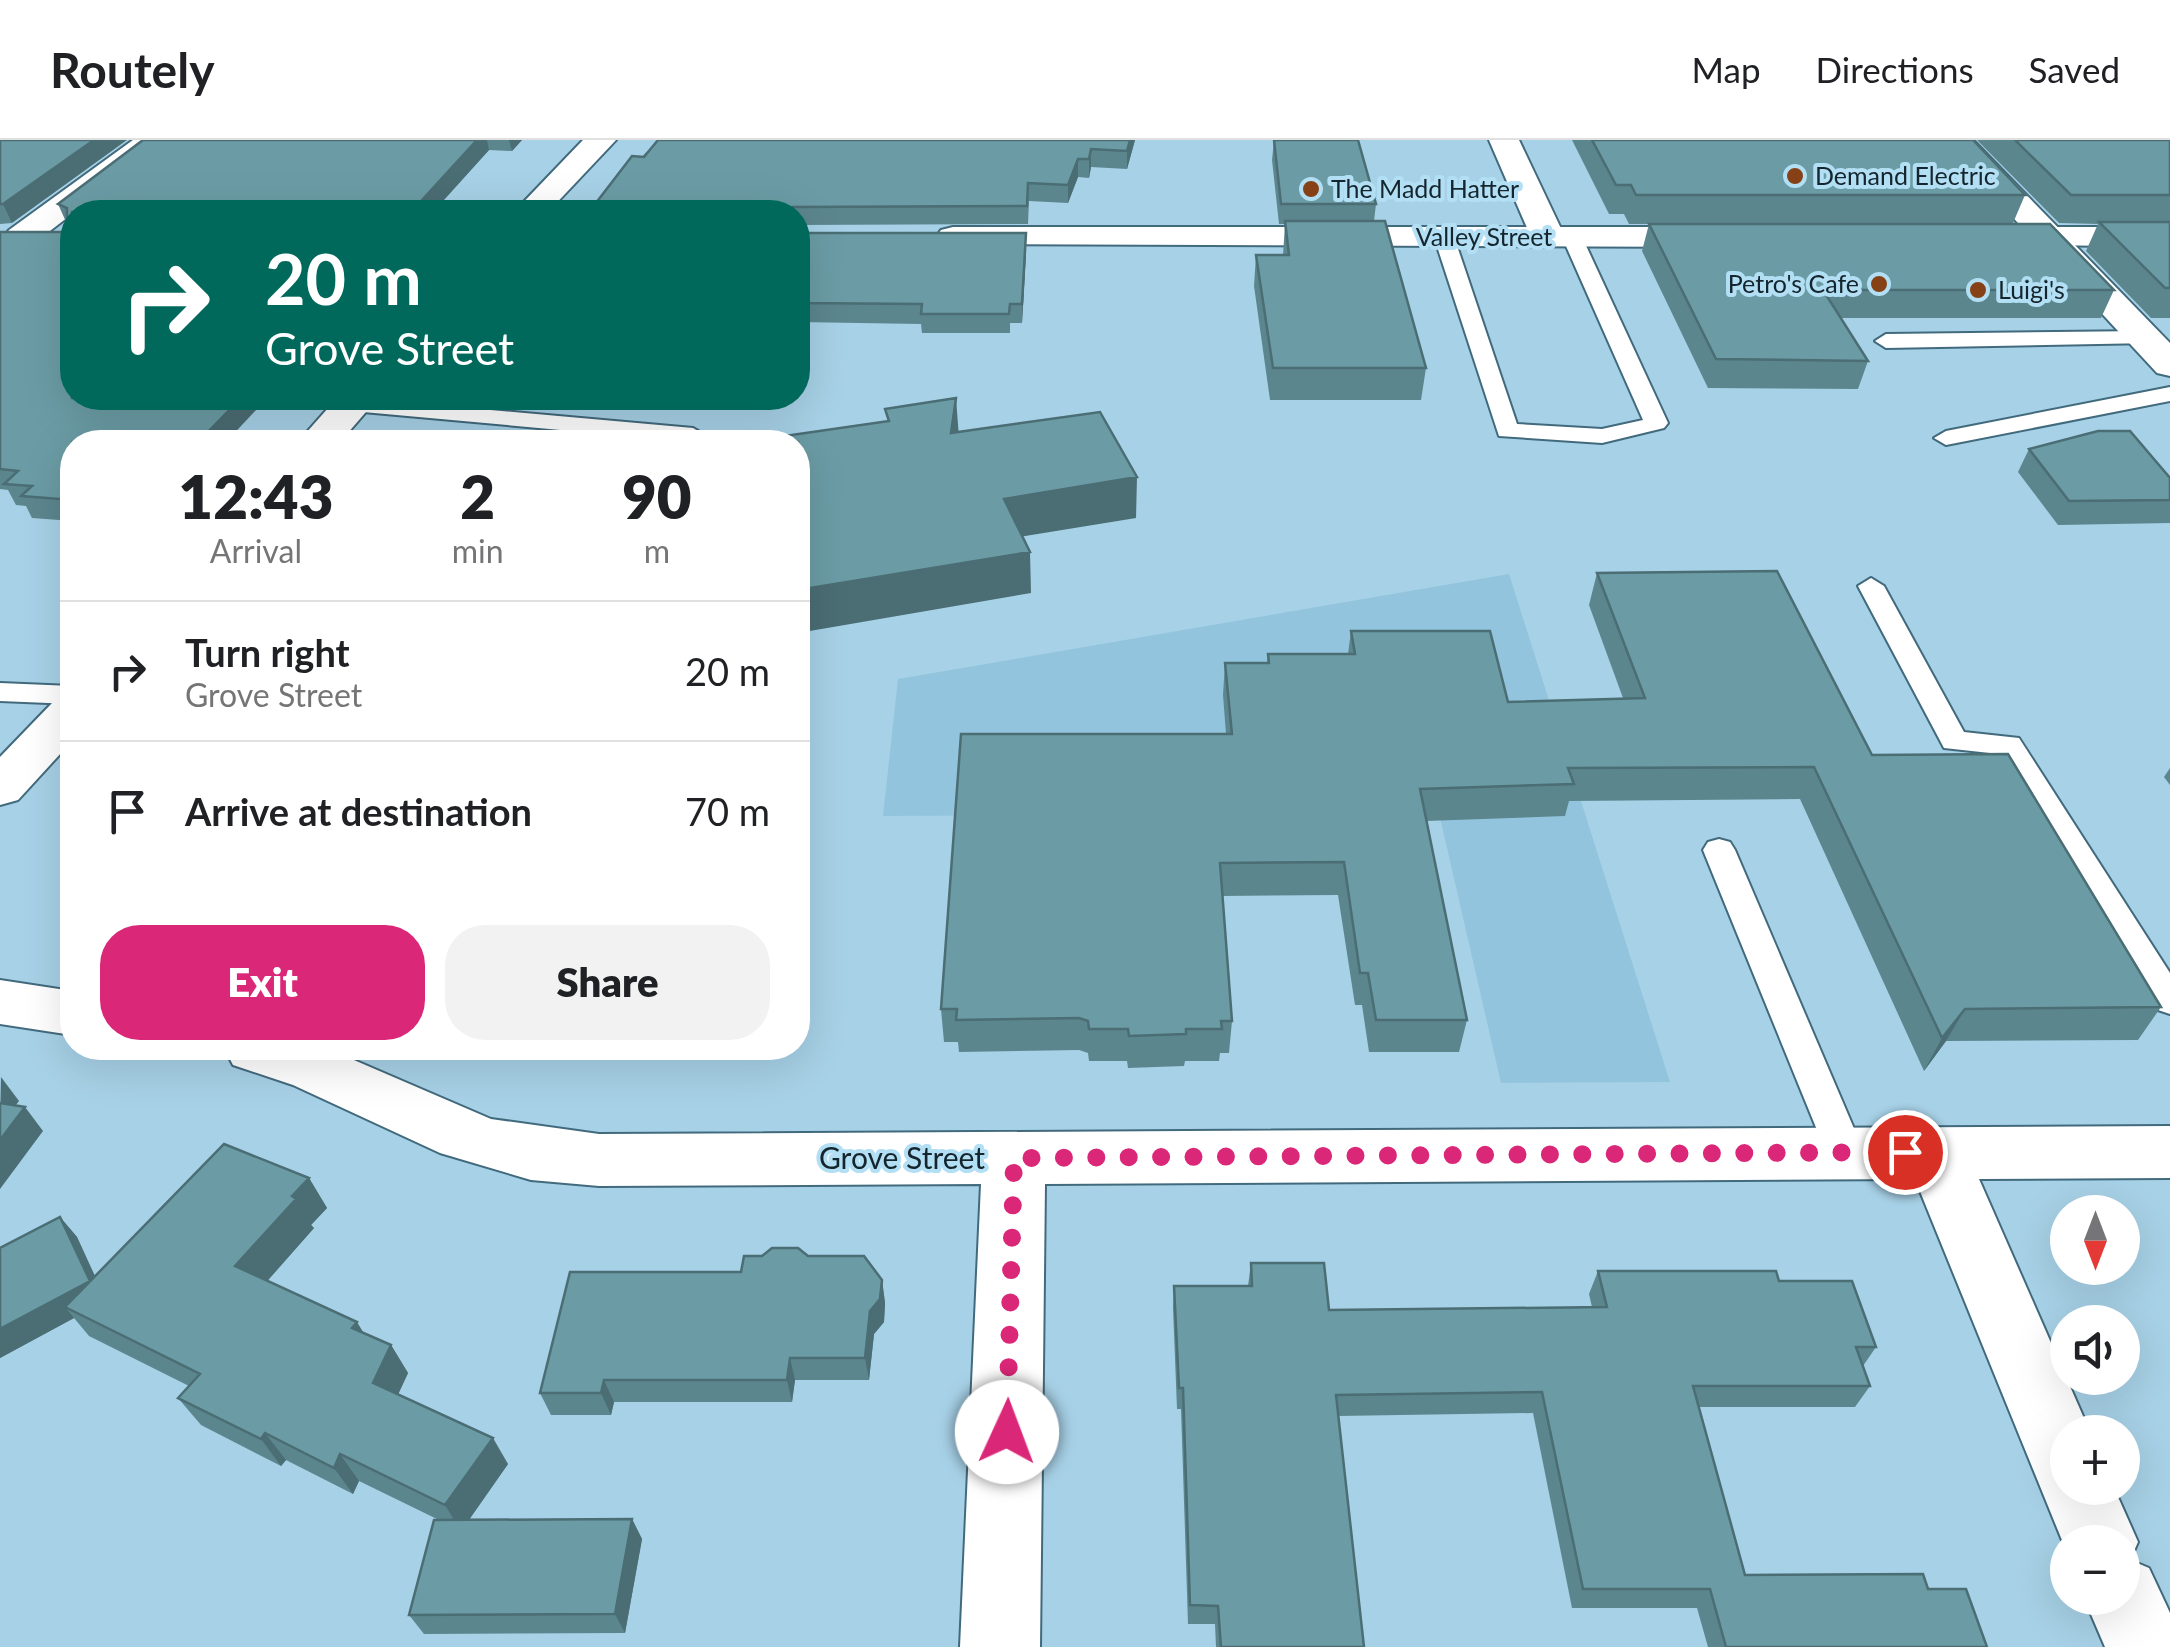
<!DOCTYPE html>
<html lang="en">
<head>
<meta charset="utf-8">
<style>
	body { margin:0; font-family:Lato,sans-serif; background:#f2f2f2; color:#202124; height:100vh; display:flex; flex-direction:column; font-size:38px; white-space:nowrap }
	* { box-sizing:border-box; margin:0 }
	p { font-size:32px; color:#757577 }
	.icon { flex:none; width:55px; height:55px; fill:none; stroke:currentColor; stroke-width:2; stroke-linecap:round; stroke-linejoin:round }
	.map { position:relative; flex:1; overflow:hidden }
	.drawer { position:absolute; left:60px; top:290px; width:750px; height:630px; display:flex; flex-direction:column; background:#fff; border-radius:40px; box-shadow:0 10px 40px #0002 }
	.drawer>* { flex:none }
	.banner { position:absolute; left:60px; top:60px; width:750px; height:210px; border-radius:40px; box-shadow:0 10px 40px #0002; background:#00695c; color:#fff; overflow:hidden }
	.needle { width:65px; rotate:180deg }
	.fabs { position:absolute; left:2050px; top:1055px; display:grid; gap:20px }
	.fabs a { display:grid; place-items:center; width:90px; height:90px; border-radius:50%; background:#fff; box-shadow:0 10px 40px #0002; font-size:50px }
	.pin { position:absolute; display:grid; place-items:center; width:85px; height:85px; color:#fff; margin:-42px; border:5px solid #fff; border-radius:50%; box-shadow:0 2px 10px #0007 }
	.me { position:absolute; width:110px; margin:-55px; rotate:2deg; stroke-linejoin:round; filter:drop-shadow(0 0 8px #0008) }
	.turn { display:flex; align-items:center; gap:35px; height:210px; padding:0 40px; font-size:45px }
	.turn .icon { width:130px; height:130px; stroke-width:2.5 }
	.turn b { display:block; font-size:70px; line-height:85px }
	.eta { display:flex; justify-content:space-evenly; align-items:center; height:170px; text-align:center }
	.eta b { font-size:60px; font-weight:800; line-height:70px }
	.primary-button { display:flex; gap:20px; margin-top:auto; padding:20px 40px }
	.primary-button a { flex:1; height:115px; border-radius:40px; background:#db2777; color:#fff; font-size:40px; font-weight:800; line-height:115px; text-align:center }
	.primary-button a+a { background:#f2f2f2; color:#202124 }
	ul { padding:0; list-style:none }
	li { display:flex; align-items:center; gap:30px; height:140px; padding:0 40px; border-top:2px solid #e0e0e0 }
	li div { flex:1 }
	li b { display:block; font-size:38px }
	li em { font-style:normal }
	header { display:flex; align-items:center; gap:60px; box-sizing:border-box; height:140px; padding:0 50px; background:#fff; border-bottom:2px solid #e0e0e0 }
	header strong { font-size:48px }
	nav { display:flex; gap:55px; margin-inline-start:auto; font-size:35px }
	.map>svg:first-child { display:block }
	.built { fill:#92c5dd }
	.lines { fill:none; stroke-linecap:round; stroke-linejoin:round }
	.lane-casing { stroke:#426a7d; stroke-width:4 }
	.street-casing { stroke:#426a7d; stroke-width:4 }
	.secondary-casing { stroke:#426a7d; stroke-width:4 }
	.lane { fill:#fff; fill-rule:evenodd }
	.street { fill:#fff; fill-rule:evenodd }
	.secondary { fill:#fff; fill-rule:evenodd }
	.wall { fill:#5c868e }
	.shaded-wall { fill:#4b6d74 }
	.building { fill:#6b9ca5; stroke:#4b6d74; stroke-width:2.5 }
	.route { stroke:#db2777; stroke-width:18; stroke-dasharray:0 32.4 }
	.poi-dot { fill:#864216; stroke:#b3dff4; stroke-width:4 }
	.labels { text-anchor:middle; stroke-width:8; stroke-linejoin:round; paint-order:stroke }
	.far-poi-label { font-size:25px; fill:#14252d; stroke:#b3dff4; text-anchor:start }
	.far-street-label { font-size:25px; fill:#14252d; stroke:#b3dff4 }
	.street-label { font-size:30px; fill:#14252d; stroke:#b3dff4 }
</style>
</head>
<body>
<header>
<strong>Routely</strong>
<nav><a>Map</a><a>Directions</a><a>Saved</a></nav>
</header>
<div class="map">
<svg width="2170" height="1507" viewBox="0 0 2170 1507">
	<rect width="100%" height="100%" fill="#a7d1e7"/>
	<path class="built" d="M1509,434L1670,942L1501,943L1439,673L883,676L898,539Z"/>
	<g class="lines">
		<g class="lane-casing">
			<path id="lane" d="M1444,91L1454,97L1517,284L1602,289L1643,280L1562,97L1572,91L1582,97L1668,283L1664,288L1602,303L1499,296L1434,97Z
				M2144,191L2152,193L2155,198L2152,203L1886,208L1875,201L1886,194Z
				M2170,247V261L1946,305L1934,298L1946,291Z
				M357,258L693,288L705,295L693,302L352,271L340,264L344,259Z
				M1871,438L1884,446L1964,592L2019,598L2170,833V874L2158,870L1999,614L1944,608L1858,446Z
				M0,543L72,546V564L0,561Z
				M1719,699L1730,702L1735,710L1864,1012L1858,1023L1845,1027L1832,1023L1826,1012L1703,710L1708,702Z"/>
		</g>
		<g class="street-casing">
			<path id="street" d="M133,0H168L33,104H9L4,97L9,90Z
				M583,0H616L548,72H514Z
				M1489,0H1519L1565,97L1560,104H1536L1531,97Z
				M1941,0H1973L2170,203V236L2157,233Z
				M337,258H378L340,302H298Z
				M72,555V601L18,660L0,665V617L55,560Z
				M0,840L72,851V895L0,884Z
				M224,908H326L491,979L599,994L2170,986V1038L1979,1039L2090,1292H2068V1348H2114L2138,1402L2130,1420L2149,1428L2170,1473V1507H2105L2084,1458H2122V1402H2068V1415L1915,1039L1045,1044L1040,1507H960L981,1044L599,1046L531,1040L440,1013L293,945L233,925Z"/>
		</g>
		<g class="secondary-casing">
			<path id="secondary" d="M953,87H1722L1734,90L1739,97L1734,104L1722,107L941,104L936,97L941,90Z
				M1988,87H2170V107L1976,104L1971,97L1976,90Z"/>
		</g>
		<use href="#lane" class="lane"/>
		<use href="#street" class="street"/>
		<use href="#secondary" class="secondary"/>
	</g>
	<path class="wall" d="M0,0L12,83L0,84Z
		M143,0H522L512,11L489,10L433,72H72L254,261L257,269L72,302V381L32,378L26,366L16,365L8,350L0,349V92H63L67,88V84L58,64Z
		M658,0H1135L1127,29L1091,27L1089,38L1078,37L1068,63L1029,61L1028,84L798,85V72H589Z
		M1274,0L1376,64L1374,81L1426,228L1421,260H1270L1254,146L1256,115H1283L1285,84H1279L1272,20Z
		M1572,0H1973L2025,55L2013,83L1629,84L1624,74H1609Z
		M1977,0H2170V178H2151L2086,111L2098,84L2059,83Z
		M1649,84L2114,150L2101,178H1841L1868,221L1858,249L1708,248L1642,111Z
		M798,93L1026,112L1022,183H1010V193H922L921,184L798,182Z
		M2029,309L2170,338V383L2058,385L2018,332Z
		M1597,433L1872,615L2161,867L2138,900L1946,901L1924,931L1800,659L1569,661L1565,676L1426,681L1467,880L1459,912H1369L1362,865H1355L1338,755L1222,756L1232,881L1229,913H1220L1219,921H1185L1184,926L1128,928L1127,921H1089L1088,913L1079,910L959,912L958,902H944L941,869L1226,594L1223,555L1225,523H1267L1268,514H1348L1351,491L1508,562L1623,558L1589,465Z
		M2170,628V645L2164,637Z
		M309,1038L327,1068L311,1085L314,1088L267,1141L364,1193L391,1205L408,1233L398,1254L508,1324L469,1380L632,1379L642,1399L625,1493L424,1494L409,1475L439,1380L359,1341L353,1354L286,1320L281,1326L201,1285L178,1258L189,1246L89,1196L74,1178L0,1218V1108L60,1077L77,1097L95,1136Z
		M808,1116L882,1140L885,1163L884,1182L874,1194L869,1240H795L792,1262H614L611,1275H551L540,1253L741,1132Z
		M1251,1123L1329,1170L1592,1167L1589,1154L1598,1131L1779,1141L1876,1207L1863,1226L1870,1246L1855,1267H1699L1745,1435L1928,1449L1987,1507H1708L1697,1468H1572L1533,1273L1338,1276L1364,1507H1216L1215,1484H1188L1181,1269H1177L1173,1168L1174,1146H1248Z"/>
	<path class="shaded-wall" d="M94,0H127L12,83L3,64Z
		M477,0H487L489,10L433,72H411Z
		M509,0H522L512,11Z
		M1130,0H1135L1127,29V11Z
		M1091,9V27L1089,38V19Z
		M1078,19V37L1068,63V45Z
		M1026,93V112L1022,183V164Z
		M241,258H257L254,261L257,269L226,302H198Z
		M956,258L959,298L951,293Z
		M1137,337L1136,378L1006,399L1004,359Z
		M1030,412L1031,453L798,493V450Z
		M1965,869L1946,901L1924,931L1942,898Z
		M1,937L19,961L1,984L0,982Z
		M25,967L43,991L0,1049V1000Z
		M309,1038L327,1068L311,1085L314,1088L255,1155L235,1126Z
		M60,1077L77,1097L106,1161L65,1167L74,1178L0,1218V1189Z
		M882,1140L885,1163L884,1182L874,1194L869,1240L865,1218L870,1171Z
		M357,1182L374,1210L352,1188Z
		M391,1205L408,1233L391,1270L373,1243Z
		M790,1218L795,1240L792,1262L787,1240Z
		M604,1240L614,1262L611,1275L601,1253Z
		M265,1293L286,1320L281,1326L261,1299Z
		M493,1298L508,1324L461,1391L445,1365Z
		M340,1314L359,1341L353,1354L334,1328Z
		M632,1379L642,1399L625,1493L615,1474Z"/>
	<path class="building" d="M0,0H94L3,64H0Z
		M143,0H477L411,72H72V258H241L198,302H72V360L21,356L32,346L4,344L18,331L0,329V92H63L67,88V68L58,64Z
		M658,0H1130L1127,11L1091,9L1089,19H1078L1068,45L1028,43L1027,66L793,67V72H589L632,16L644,17Z
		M1274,0H1358L1376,64H1281Z
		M1592,0H1973L2025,55H1636L1631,45H1616Z
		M2015,0H2170V55H2071Z
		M1285,81H1385L1426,228H1273L1256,115H1289Z
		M2099,82H2170V148H2165Z
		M1649,84H2050L2114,150H1823L1868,221L1716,219Z
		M798,93H1026L1022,164H1010L1009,174H921L922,164L798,163Z
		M956,258L951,293L1100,272L1137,337L1004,359L1030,412L798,450V302H743L889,281L885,269Z
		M2098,291H2130L2170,338V360L2069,361L2029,309Z
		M1777,431L1872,615L2008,614L2161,867L1965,869L1942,898L1814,627L1568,628L1574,644L1420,649L1467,880H1376L1368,833H1360L1344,722L1220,723L1232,881H1221L1222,889H1186V894L1129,896L1128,889H1089L1088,881L1079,878L956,880L957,869H941L961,594H1232L1225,523H1269L1268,514H1355L1351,491H1490L1508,562L1645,558L1597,433Z
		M0,963L25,967L0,1000Z
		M224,1004L309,1038L292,1056L296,1059L235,1126L357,1182L352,1188L391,1205L373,1243L493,1298L445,1365L340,1314L334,1328L265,1293L261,1299L178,1258L200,1234L65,1167Z
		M60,1077L90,1141L0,1189V1108Z
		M772,1108H798L808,1116H864L882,1140L880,1159L870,1171L865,1218H790L787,1240H604L601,1253H540L570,1132H741L744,1116H762Z
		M1251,1123H1324L1329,1170L1607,1167L1598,1131H1776L1779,1141H1852L1876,1207H1856L1870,1246H1693L1745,1435L1923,1434L1928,1449H1966L1987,1507H1726L1710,1449H1583L1542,1252L1336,1255L1364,1507H1221L1218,1466L1190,1465L1183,1248H1179L1174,1146H1252Z
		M632,1379L615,1474L409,1475L434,1380Z"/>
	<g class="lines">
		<path class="route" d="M1007,1292L1014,1018L1905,1012"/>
	</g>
	<g class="poi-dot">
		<circle cx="1795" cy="36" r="10"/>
		<circle cx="1311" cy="49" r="10"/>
		<circle cx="1879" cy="144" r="10"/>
		<circle cx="1978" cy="150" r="10"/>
	</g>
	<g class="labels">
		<g class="far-poi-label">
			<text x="1815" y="45">Demand Electric</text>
			<text x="1331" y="58">The Madd Hatter</text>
			<text x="1859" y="153" text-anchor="end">Petro's Cafe</text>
			<text x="1998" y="159">Luigi's</text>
		</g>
		<g class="far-street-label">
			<text x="1484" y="106">Valley Street</text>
		</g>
		<g class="street-label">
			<text x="902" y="1029">Grove Street</text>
		</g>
	</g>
</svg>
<div class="fabs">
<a><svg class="needle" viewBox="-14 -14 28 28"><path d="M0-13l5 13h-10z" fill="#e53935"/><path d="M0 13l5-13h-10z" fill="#757577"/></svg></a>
<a><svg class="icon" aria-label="sound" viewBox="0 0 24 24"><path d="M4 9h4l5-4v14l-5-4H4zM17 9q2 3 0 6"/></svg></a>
<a>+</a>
<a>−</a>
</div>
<div class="pin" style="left:1905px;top:1012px;background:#d93025"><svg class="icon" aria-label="arrive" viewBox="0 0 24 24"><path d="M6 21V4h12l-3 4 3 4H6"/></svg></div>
<svg class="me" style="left:1007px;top:1292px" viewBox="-20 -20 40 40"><circle r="19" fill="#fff"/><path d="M0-13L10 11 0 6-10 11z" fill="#db2777"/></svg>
<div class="banner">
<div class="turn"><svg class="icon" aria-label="right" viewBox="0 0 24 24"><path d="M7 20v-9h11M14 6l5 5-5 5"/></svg><div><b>20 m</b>Grove Street</div></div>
</div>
<section class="drawer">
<div class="eta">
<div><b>12:43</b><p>Arrival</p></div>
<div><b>2</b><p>min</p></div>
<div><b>90</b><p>m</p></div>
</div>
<ul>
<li><svg class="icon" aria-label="right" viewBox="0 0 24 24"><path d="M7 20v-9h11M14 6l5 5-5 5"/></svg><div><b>Turn right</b><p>Grove Street</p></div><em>20 m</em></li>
<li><svg class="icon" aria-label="arrive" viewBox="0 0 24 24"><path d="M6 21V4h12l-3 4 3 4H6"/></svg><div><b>Arrive at destination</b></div><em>70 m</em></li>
</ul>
<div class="primary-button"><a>Exit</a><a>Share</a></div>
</section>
</div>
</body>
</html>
